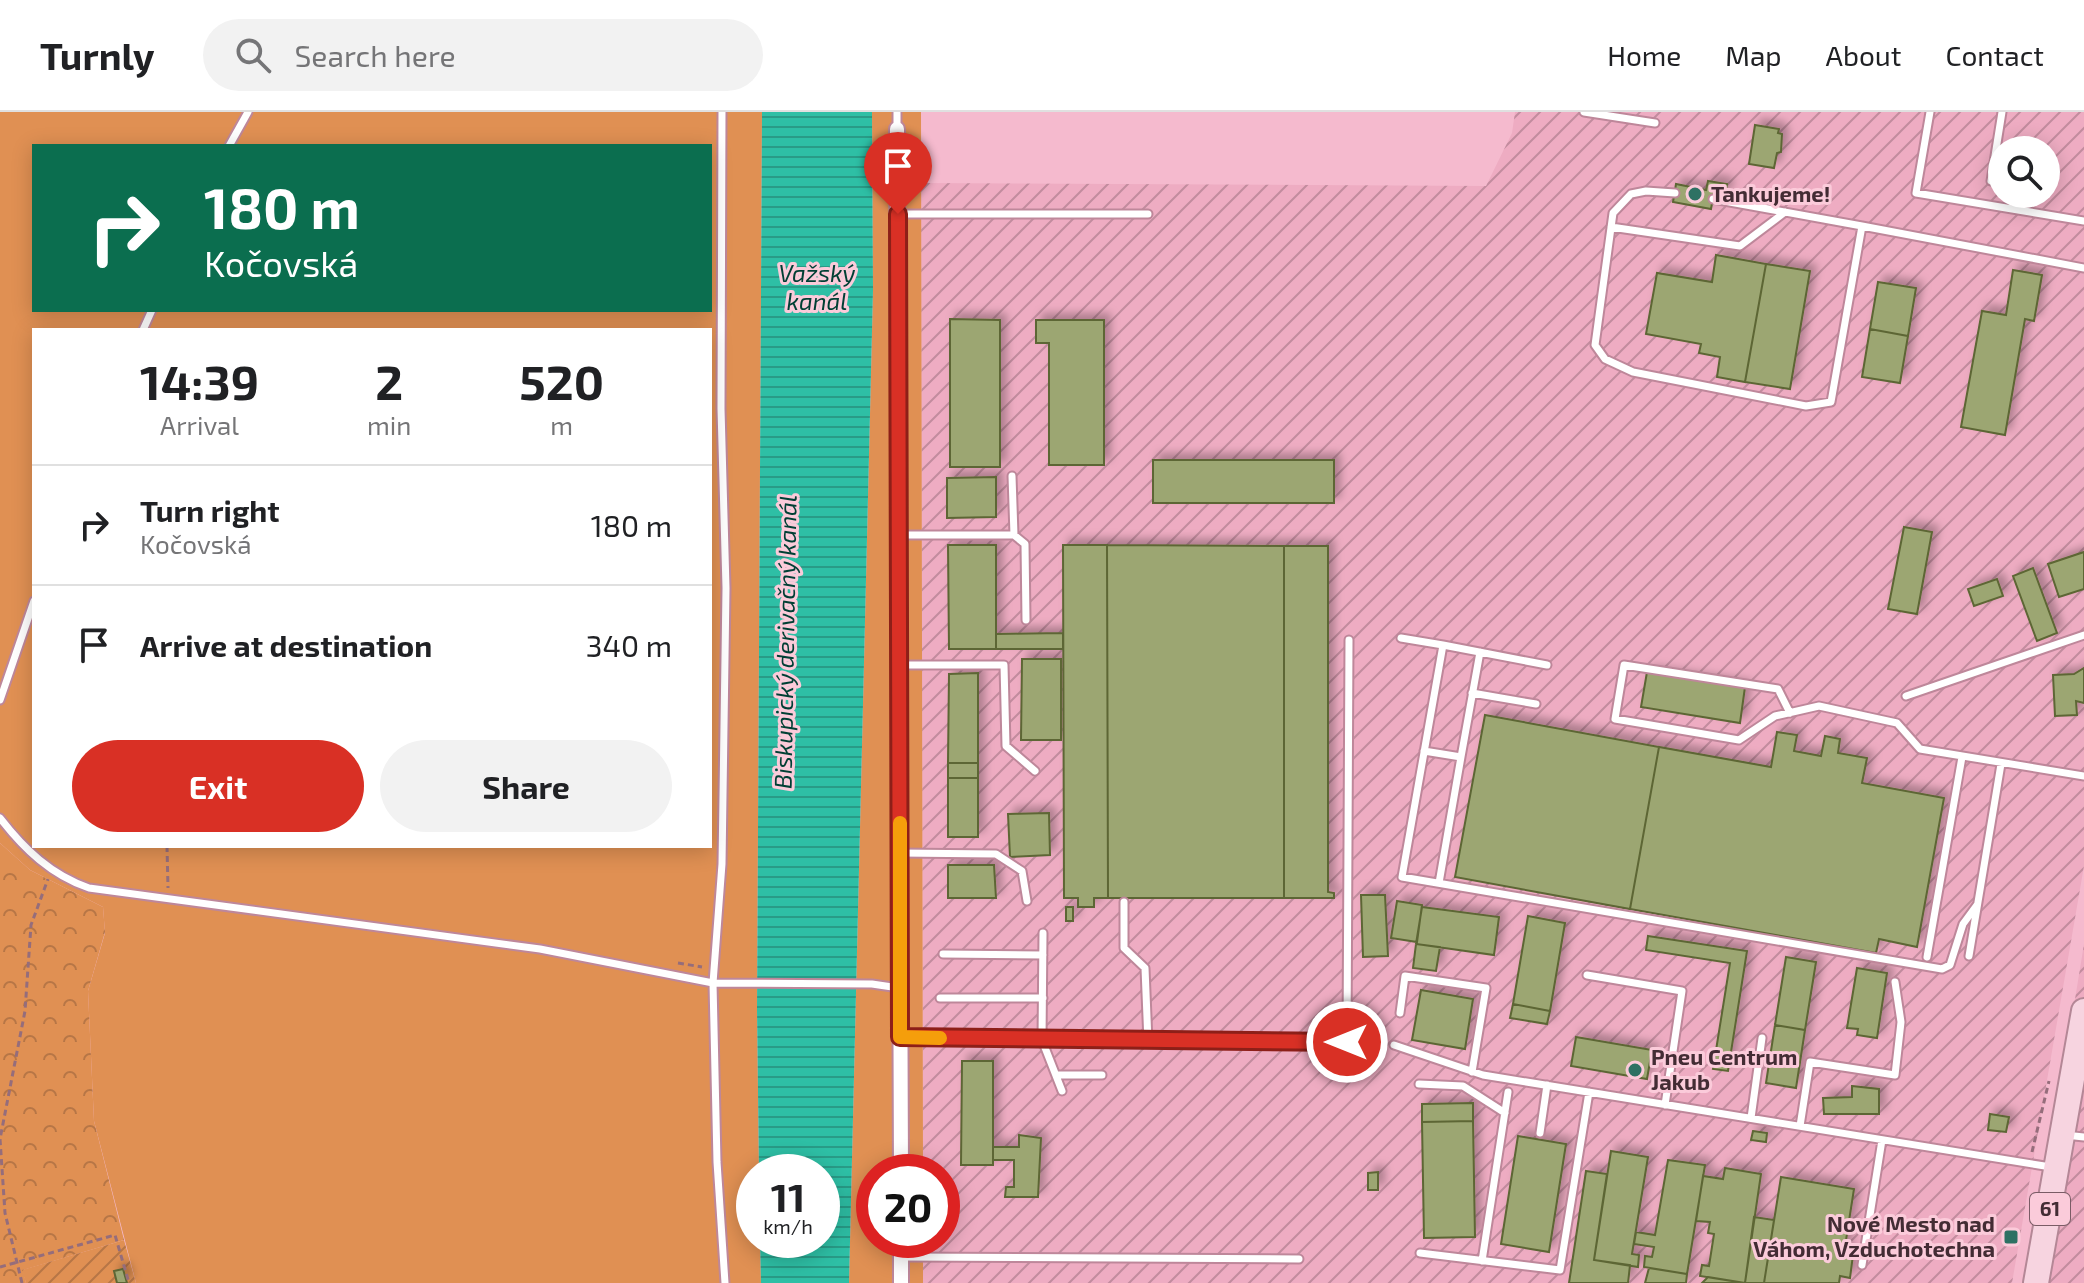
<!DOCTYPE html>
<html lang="en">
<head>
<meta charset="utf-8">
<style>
	body { margin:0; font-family:"Exo 2",sans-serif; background:#f2f2f2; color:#202124; height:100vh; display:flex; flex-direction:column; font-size:30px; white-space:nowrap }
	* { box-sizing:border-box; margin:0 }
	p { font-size:26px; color:#757577 }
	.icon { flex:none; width:44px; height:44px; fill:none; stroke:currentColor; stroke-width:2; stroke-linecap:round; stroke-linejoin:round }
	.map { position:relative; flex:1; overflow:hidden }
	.details { position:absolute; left:32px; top:216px; width:680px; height:520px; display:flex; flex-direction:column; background:#fff; border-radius:0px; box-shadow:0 4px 20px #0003 }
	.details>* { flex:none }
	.guide { position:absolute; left:32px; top:32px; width:680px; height:168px; border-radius:0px; box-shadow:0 4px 20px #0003; background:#0b6e4f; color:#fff; overflow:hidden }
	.controls { position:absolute; left:1988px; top:24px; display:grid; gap:16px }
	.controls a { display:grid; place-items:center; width:72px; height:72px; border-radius:50%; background:#fff; box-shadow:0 4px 20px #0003; font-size:40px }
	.speed { position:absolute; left:736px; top:1042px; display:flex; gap:16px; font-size:40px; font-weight:700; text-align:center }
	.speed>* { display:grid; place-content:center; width:104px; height:104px; border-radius:50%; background:#fff; box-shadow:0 4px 20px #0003; line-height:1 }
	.speed small { font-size:20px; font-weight:400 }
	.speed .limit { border:12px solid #d22; background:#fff; color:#111 }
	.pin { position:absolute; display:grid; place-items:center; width:68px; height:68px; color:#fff; margin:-82px -34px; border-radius:50% 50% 50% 0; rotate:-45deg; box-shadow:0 0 8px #0007 }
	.pin .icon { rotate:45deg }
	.me { position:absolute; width:88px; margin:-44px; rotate:270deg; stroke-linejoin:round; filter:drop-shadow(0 0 6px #0008) }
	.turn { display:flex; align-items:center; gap:28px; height:168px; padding:0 40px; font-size:36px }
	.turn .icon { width:104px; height:104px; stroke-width:2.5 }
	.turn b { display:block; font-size:56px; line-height:68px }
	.eta { display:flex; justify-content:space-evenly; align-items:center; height:136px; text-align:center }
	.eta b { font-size:48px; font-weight:700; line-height:56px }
	.primary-button { display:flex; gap:16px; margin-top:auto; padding:16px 40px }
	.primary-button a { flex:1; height:92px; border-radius:48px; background:#d93025; color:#fff; font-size:32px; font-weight:700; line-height:92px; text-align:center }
	.primary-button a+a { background:#f2f2f2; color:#202124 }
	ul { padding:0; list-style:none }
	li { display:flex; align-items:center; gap:24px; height:120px; padding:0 40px; border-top:2px solid #e0e0e0 }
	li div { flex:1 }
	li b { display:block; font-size:30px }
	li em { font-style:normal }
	header { display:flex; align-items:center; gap:48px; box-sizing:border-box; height:112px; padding:0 40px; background:#fff; border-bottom:2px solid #e0e0e0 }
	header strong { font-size:38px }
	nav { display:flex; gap:44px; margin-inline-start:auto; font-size:28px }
	.search { width:560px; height:72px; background:#f2f2f2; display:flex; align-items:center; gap:20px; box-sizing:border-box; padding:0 28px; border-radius:44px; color:#757577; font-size:30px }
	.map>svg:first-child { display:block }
	.industrial { fill:url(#industrial-furrows); fill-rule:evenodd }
	.green { fill:#e09053; fill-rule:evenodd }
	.forest { fill:url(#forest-crowns) }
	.garden { fill:url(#garden-furrows) }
	.water { fill:url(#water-rules) }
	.building { fill:#9ca672; stroke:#5d6634; stroke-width:2; filter:url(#shadow) }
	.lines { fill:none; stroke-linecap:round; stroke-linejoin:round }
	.lane-casing { stroke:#be879a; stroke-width:11 }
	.street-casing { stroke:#be879a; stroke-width:18 }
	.primary-casing { stroke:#b48796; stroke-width:28 }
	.path { stroke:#956d7b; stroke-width:3; stroke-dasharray:6 4; stroke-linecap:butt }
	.lane { stroke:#fff; stroke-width:7 }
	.street { stroke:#fff; stroke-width:14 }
	.primary { stroke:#f7d4e0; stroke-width:24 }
	.route-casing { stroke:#8d1f18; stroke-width:20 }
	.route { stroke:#d93025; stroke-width:14 }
	.slow { stroke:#f59e0b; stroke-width:14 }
	.poi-dot { fill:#2e7163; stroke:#fbcbda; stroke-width:3 }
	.labels { text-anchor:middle; stroke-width:6; stroke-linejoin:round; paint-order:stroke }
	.shield { fill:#fbcbda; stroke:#7a5c66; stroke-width:2 }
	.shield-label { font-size:20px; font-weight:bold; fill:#432c34 }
	.poi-label { font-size:22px; font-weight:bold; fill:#432c34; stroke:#fbcbda; text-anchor:start }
	.water-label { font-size:24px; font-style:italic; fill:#003f34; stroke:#fbcbda }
</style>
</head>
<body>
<header>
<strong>Turnly</strong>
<div class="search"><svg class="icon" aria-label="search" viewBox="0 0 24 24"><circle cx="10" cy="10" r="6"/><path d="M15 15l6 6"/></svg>Search here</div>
<nav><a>Home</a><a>Map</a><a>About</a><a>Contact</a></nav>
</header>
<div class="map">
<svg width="2084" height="1171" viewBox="0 0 2084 1171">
	<defs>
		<pattern id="industrial-furrows" width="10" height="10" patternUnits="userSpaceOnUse" patternTransform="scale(2)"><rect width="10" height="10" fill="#eeacc2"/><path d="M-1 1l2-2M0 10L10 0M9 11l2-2" fill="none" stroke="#c28c9e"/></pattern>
		<pattern id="forest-crowns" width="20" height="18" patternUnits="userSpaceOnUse" patternTransform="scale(2)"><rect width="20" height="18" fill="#e09053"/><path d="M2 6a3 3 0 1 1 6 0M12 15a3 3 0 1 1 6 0" fill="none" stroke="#b77646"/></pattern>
		<pattern id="garden-furrows" width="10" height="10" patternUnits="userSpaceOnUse" patternTransform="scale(2)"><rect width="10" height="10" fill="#e09053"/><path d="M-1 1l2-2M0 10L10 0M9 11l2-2" fill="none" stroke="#b77646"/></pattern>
		<pattern id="water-rules" width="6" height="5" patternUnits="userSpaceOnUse" patternTransform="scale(2)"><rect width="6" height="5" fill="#2ebfa5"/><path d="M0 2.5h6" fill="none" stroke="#299b87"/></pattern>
		<filter id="shadow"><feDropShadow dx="6" dy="-6" stdDeviation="4" flood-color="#0004"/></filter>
	</defs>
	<rect width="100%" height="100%" fill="#f5bace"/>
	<path class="industrial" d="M1515,0H2084V754L2012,1171H923V1128H942V1060H923L921,71L1486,74L1512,21ZM2002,38H2046V82H2002Z
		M2084,832V1171H2028L2054,1016Z"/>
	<path class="green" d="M0,0H762L757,898L759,1060H754V1128H760L761,1171H136L94,1009L88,879L105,821L103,795L30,758L0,731ZM34,34H710V198H34ZM34,218H710V734H34Z
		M872,0H921L923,1060H874V1128H923V1171H849L873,178Z"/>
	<path class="forest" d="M0,731L30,758L103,795L105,820L88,879L94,1009L124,1128L23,1158L26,1171H0Z"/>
	<path class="garden" d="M124,1128L136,1171H26L22,1158Z"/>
	<path class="water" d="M762,0H872L873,178L849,1171H761L760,1128H822V1060H759L757,898Z"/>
	<path class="building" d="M1755,13L1779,17L1778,21L1782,22L1781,40L1777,41L1774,56L1749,52Z
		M1708,69L1727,72L1725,83L1714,81L1711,97L1673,90L1676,72L1706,78Z
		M1716,143L1766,152L1745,270L1717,265L1720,245L1699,241L1701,232L1646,222L1657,161L1712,170Z
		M1766,152L1810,159L1790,277L1745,270Z
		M2013,158L2042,163L2034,209L2025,207L2005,323L1961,315L1982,199L2006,203Z
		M1878,170L1916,176L1908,224L1870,217Z
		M950,207L1000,208V355H950Z
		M1036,208H1104V353H1049V231H1036Z
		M1870,217L1908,224L1900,271L1862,265Z
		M1153,348H1334V391H1153Z
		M996,365V405L947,406V366Z
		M1904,415L1932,420L1917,502L1888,497Z
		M948,433H996V537H949Z
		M1063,433H1107L1108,786H1094V795H1078V786H1064Z
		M1107,433L1284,434V786H1108Z
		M1284,434H1328V780L1334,781V786H1284Z
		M2084,440V477L2059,485L2048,452Z
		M2033,456L2057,521L2037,529L2013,464Z
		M1997,467L2003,484L1974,494L1968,477Z
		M1063,521V537H996V522Z
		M1022,547H1061V628H1021Z
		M2084,556V591L2076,589L2077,603L2055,604L2053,563L2074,562Z
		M1647,560L1745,575L1740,611L1641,595Z
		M978,561V651H948L949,562Z
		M1485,603L1659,635L1630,797L1455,765Z
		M1777,620L1797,623L1794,639L1821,644L1825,624L1840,627L1838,641L1867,646L1862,671L1944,686L1917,835L1879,827L1876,841L1630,797L1659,635L1771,655Z
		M948,651H978V666H948Z
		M948,666H978V725H948Z
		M1049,701L1050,743L1010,745L1008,702Z
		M948,753H994L996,786H948Z
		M1361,783H1385L1388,844L1363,845Z
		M1397,789L1422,793L1417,830L1391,826Z
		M1066,795H1073V809H1066Z
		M1422,795L1499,805L1494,843L1416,832Z
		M1528,804L1565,811L1550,899L1513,892Z
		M1648,824L1747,839L1728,959L1713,957L1730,851L1646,838Z
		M1416,832L1440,835L1436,859L1413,856Z
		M1786,845L1816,850L1805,918L1775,913Z
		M1857,856L1887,861L1877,926L1857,923L1858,917L1847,916Z
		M1421,878L1473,887L1465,937L1412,928Z
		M1513,892L1550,899L1547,912L1510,906Z
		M1775,913L1805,918L1796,976L1766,971Z
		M1576,925L1652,938L1647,967L1571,954Z
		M962,949H993V1053H961Z
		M1852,974L1879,977V1002H1824L1823,986L1852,985Z
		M1473,991V1009L1422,1010V992Z
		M1990,1002L2009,1005L2006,1020L1988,1018Z
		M1473,1009L1475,1125L1424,1126L1422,1010Z
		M1753,1019L1767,1021L1766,1030L1751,1028Z
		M1019,1023L1041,1026L1038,1085H1005L1006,1075H1014V1048H993V1035H1019Z
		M1518,1024L1566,1032L1549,1140L1501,1132Z
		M1611,1039L1648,1045L1632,1142L1639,1143L1638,1155L1594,1148Z
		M1668,1048L1705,1053L1687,1162L1644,1155L1645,1144L1652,1145L1654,1135L1634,1132L1636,1120L1655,1123Z
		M1725,1056L1761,1062L1745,1171L1700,1164L1702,1153L1709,1154L1714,1122L1708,1121L1710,1110L1696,1109L1703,1064L1723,1067Z
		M1586,1059L1607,1062L1594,1148L1630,1153L1628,1171H1569Z
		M1378,1060V1078H1368V1061Z
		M1781,1065L1854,1077L1844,1141L1853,1143L1850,1166L1840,1164L1839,1171H1764Z
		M1754,1105L1774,1108L1764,1171H1745Z
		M1649,1156L1687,1162L1686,1171H1645Z
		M123,1157L127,1171H117L114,1159Z
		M1708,1165L1745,1171H1702Z"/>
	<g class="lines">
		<g class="lane-casing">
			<path id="lane" d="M722,0L721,297L726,476L722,752L713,871L717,1050L725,1171
				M1584,0L1655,11
				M1930,0L1916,81L2084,109
				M897,17V0
				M229,34L248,0
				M1991,69L2002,0
				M1675,81L1646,79L1631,82L1613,101L1595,233L1605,247L1633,260L1806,294L1831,290L1862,114L2084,156
				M1713,87L1862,114
				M898,102H1148
				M1611,115L1740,134L1785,100
				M143,218L152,198
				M899,423H1014L1012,364
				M1014,423L1025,432L1026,508
				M1401,526L1443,533L1402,765L1942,857L1950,853L1963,812L1977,793
				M1443,533L1547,553
				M899,553H1004L1006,634L1035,659
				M1472,581L1536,592
				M1906,584L2084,523
				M0,588L34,489
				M1790,601L1778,577L1624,553L1615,607L1739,628L1775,604L1819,594L1897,611L1920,637L2084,664
				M1424,639L1461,645L1480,540
				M0,706C24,737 51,763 89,776L540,837L713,871L872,872L899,876
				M900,741L996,742L1022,759L1027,789
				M1439,771L1461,645
				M1124,790V836L1145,856L1148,930
				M1043,821L1042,928L1062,979
				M943,842L1043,843
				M1969,844L2001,652
				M1927,845L1962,645
				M1587,863L1682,879L1665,993
				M940,886H1043
				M1400,901L1405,864L1486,876L1472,960
				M900,925L1347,930L1349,528
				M1394,933L1483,963L2051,1055
				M1056,963H1102
				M1419,972L1463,974L1505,1001
				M1751,1006L1762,926
				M1800,1014L1810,950L1895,963L1901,910L1895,870
				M1540,1021L1547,973
				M2065,1023L2084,1025
				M1420,1141L1560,1158L1589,980
				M901,1145L1299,1147
				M1482,1149L1508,980
				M1862,1153L1882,1028"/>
		</g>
		<g class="street-casing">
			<path id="street" d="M897,17L901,1060
				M901,1128V1171"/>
		</g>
		<g class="primary-casing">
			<path id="primary" d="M2036,1171L2084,899"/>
		</g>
		<path class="path" d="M167,734L168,776
			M678,851L702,855
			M2032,1040L2049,969
			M0,1155L115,1123L129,1171
			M22,1171L5,1101L0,1027L25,899L31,813L48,767"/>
		<use href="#lane" class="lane"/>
		<use href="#street" class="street"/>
		<use href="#primary" class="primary"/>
	</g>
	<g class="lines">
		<g class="route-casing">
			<path id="route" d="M898,102L900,925L1347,930"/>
		</g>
		<use href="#route" class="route"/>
		<path class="slow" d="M900,711V925L940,926"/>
	</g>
	<g class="poi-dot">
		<circle cx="1695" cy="82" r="8"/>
		<circle cx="1635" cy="958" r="8"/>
		<rect x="2003" y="1117" width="16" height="16" rx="4"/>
	</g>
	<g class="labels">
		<rect class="shield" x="2030" y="1081" width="40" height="32" rx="6"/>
		<g class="shield-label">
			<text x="2050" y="1104">61</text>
		</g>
		<g class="poi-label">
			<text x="1711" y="90">Tankujeme!</text>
			<text x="1651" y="953">Pneu Centrum<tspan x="1651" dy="25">Jakub</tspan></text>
			<text x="1995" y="1120" text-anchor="end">Nové Mesto nad<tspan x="1995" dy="25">Váhom, Vzduchotechna</tspan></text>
		</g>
		<g class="water-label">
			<text x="817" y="170">Važský<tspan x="817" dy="28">kanál</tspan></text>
			<text transform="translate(786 530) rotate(-89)" y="8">Biskupický derivačný kanál</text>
		</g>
	</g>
</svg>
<div class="controls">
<a><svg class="icon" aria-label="search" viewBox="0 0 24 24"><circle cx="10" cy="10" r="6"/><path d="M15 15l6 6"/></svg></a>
</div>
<div class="speed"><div>11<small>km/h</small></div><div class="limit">20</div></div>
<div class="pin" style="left:898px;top:102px;background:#d93025"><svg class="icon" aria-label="arrive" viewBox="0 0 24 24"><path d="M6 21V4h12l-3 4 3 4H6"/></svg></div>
<svg class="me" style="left:1347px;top:930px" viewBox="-20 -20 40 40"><circle r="17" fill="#d93025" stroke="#fff" stroke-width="3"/><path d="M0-11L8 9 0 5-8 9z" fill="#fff"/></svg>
<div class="guide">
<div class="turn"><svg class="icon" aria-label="right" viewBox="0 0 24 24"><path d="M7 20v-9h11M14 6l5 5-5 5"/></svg><div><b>180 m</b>Kočovská</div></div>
</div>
<section class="details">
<div class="eta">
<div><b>14:39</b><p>Arrival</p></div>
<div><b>2</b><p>min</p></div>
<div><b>520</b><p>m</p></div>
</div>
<ul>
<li><svg class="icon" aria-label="right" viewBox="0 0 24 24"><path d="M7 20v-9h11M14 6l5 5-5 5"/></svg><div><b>Turn right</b><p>Kočovská</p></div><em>180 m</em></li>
<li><svg class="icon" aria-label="arrive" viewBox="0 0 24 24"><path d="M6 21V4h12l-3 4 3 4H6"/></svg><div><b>Arrive at destination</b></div><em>340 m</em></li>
</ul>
<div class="primary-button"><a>Exit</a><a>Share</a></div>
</section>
</div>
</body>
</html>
